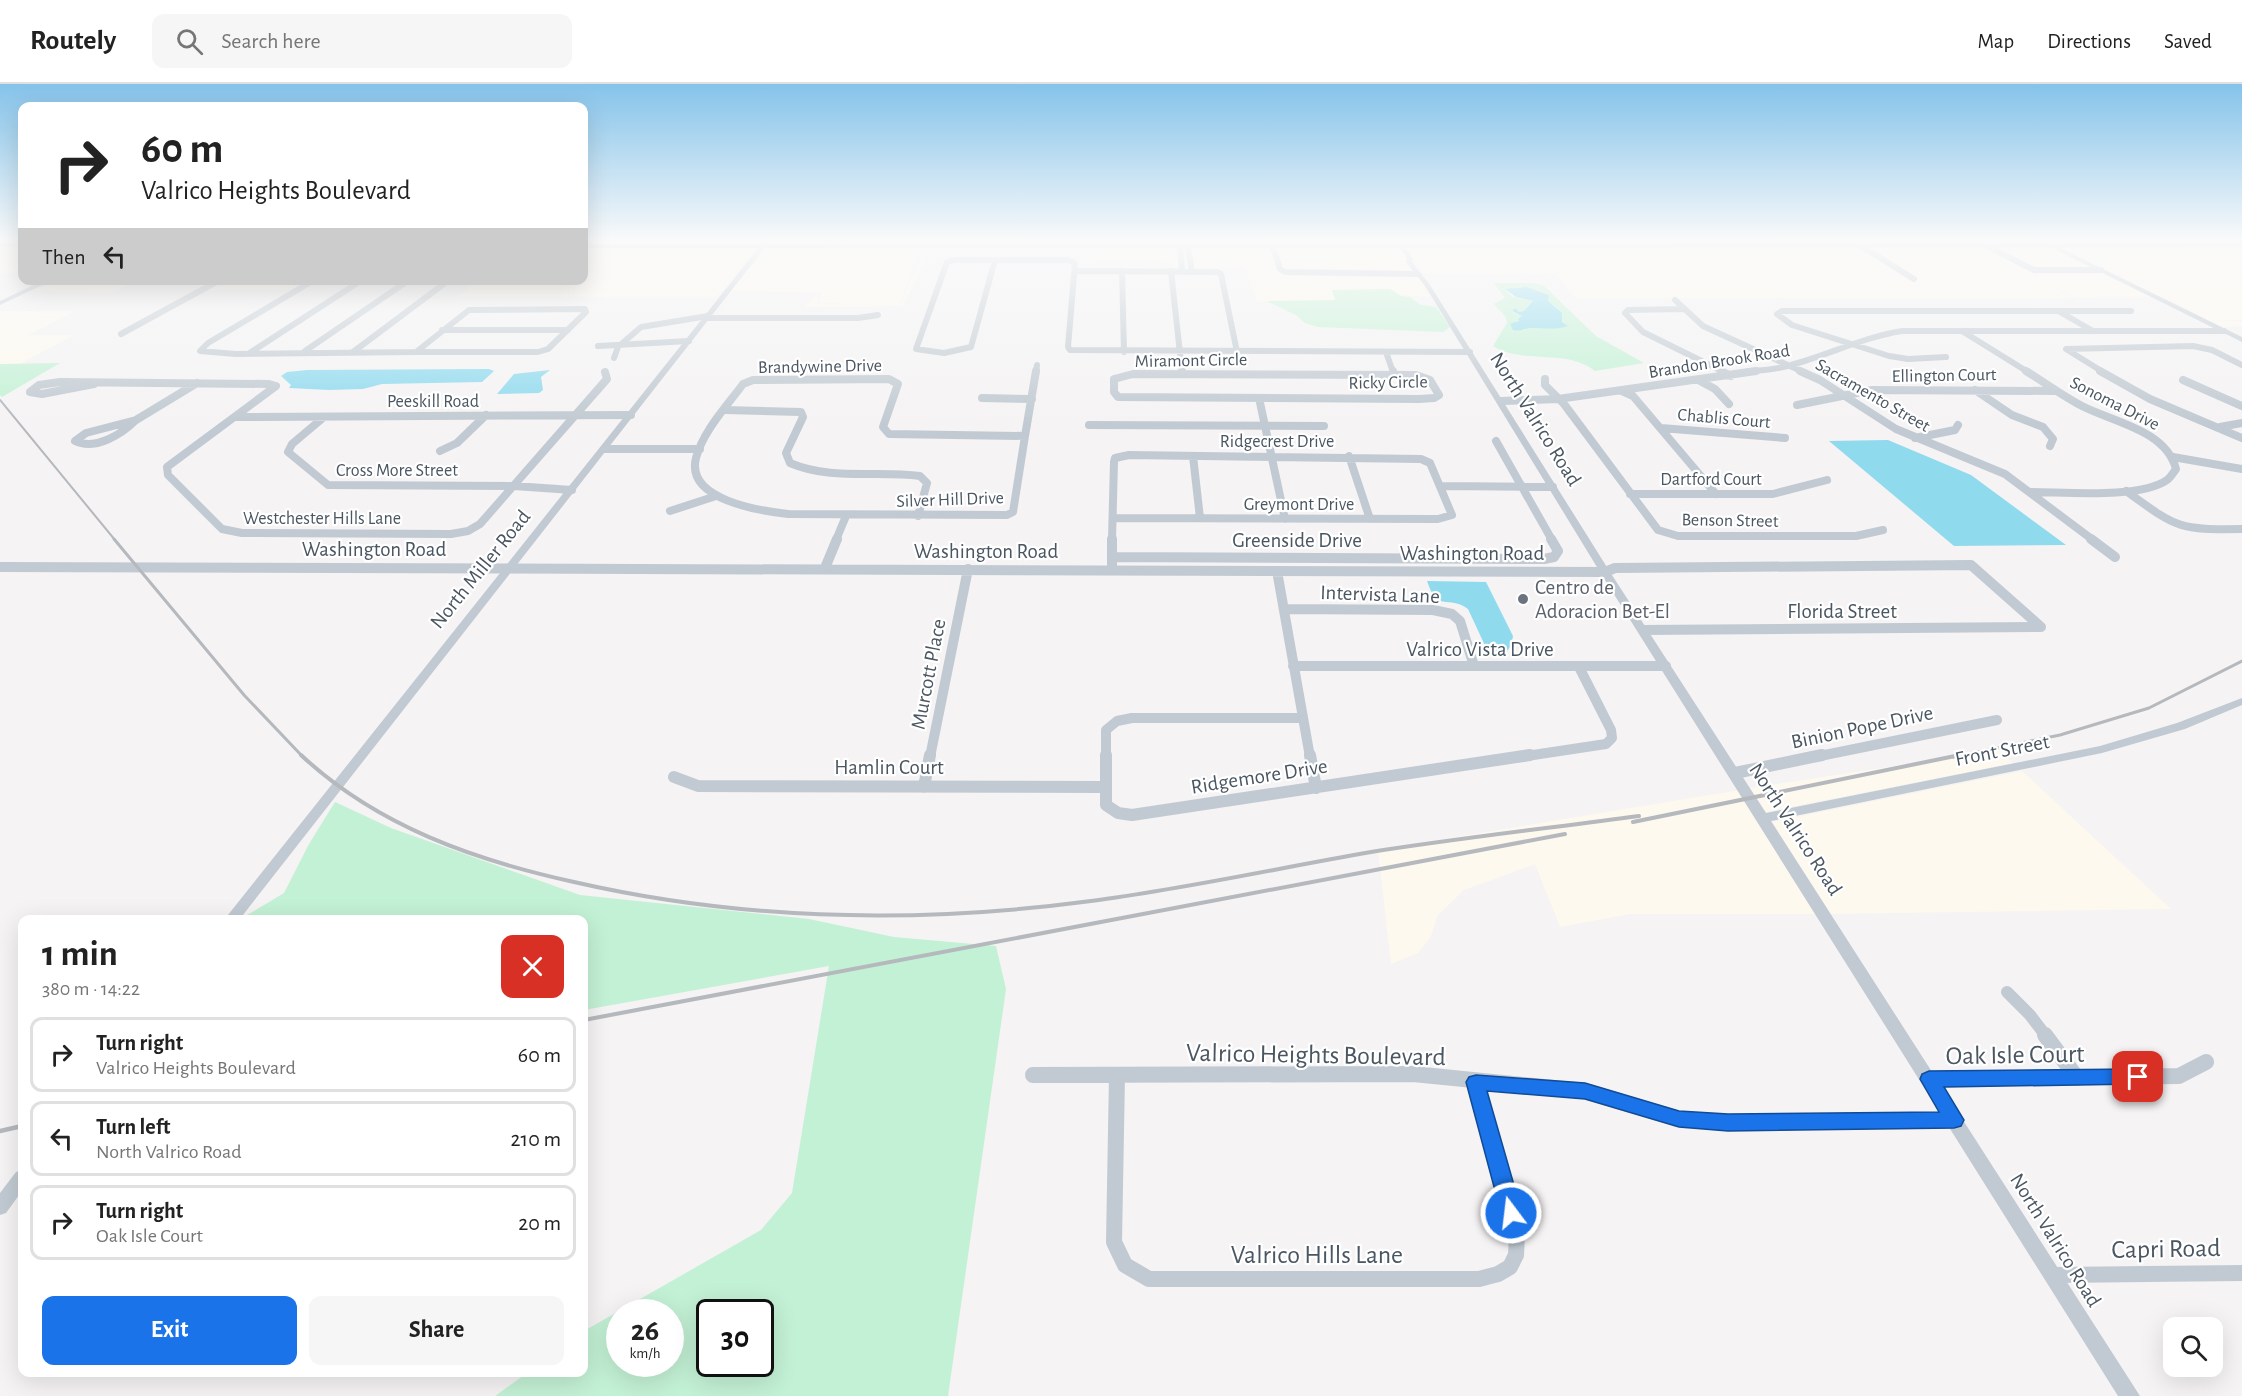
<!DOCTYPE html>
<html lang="en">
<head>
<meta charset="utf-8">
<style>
	body { margin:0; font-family:"Alegreya Sans",sans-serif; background:#f6f6f6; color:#222; height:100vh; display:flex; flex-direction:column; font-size:22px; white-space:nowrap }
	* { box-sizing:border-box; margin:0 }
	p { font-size:20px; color:#767676 }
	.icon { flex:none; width:33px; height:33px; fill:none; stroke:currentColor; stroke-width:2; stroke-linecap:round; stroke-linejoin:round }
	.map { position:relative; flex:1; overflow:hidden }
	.details { position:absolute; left:18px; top:831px; width:570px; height:462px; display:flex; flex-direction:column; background:#fff; border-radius:12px; box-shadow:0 6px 24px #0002 }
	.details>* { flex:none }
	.hud { position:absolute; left:18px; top:18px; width:570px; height:183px; border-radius:12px; box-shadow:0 6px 24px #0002; background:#fff; color:#222; overflow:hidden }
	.fabs { position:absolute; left:2163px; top:1233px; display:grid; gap:12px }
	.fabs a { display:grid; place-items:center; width:60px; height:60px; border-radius:12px; background:#fff; box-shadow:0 6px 24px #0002; font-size:30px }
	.speed { position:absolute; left:606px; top:1215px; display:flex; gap:12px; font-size:30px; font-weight:700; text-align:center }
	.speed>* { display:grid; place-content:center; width:78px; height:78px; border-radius:50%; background:#fff; box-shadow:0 6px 24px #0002; line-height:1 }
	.speed small { font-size:15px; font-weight:400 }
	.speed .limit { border:3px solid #111; border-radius:9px; background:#fff; color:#111 }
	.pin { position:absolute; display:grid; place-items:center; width:51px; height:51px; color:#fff; margin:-26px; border-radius:12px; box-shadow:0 3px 9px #0006 }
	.me { position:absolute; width:66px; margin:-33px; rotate:345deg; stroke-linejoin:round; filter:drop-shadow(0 0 4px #0008) }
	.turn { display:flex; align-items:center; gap:21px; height:126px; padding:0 24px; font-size:27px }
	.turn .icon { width:78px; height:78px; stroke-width:2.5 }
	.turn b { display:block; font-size:42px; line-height:51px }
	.then { display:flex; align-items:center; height:57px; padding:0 24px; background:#0003; gap:12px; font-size:22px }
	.round { display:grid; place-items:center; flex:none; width:63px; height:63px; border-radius:12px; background:#f6f6f6 }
	.summary { display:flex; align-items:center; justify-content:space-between; height:102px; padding:0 24px }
	h1 { font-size:36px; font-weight:700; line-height:45px }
	.action { display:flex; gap:12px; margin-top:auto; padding:12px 24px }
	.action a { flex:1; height:69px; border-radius:12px; background:#1a73e8; color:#fff; font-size:24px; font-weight:700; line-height:69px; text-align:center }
	.action a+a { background:#f6f6f6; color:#222 }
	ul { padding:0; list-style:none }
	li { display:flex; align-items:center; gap:18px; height:75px; margin:0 12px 9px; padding:0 12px; border:3px solid #e0e0e0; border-radius:12px }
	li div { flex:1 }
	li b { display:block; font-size:22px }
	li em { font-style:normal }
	header { display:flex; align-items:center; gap:36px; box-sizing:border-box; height:84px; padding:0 30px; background:#fff; border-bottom:2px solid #e0e0e0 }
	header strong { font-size:28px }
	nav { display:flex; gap:33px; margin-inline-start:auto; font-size:21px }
	.search { width:420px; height:54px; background:#f6f6f6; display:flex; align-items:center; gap:15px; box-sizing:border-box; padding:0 21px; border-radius:12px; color:#767676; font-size:22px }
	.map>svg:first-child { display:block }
	.commercial { fill:#fdf9ef }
	.green { fill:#c3f1d5; fill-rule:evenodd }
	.water { fill:#90daee }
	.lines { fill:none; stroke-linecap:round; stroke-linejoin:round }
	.minor-far4 { stroke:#c1cad2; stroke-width:6 }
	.minor-far3 { stroke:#c1cad2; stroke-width:8 }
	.minor-far2 { stroke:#c1cad2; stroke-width:10 }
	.minor-far1 { stroke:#c1cad2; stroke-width:12 }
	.minor { stroke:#c1cad2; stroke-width:16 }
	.tertiary { fill:#c1cad2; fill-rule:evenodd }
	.trunk { fill:#9fb4c9; fill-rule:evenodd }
	.rail-far3 { stroke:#b5b8bd; stroke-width:2 }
	.rail-far2 { stroke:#b5b8bd; stroke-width:3 }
	.rail-far1 { stroke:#b5b8bd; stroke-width:4 }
	.rail { stroke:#b5b8bd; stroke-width:4.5 }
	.route { fill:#1a73e8; stroke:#114b97; stroke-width:1.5 }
	.worship-dot { fill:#6b7280; stroke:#fff; stroke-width:2 }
	.labels { text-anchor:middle; stroke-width:4.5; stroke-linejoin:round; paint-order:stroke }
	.far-street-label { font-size:18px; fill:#4a5661; stroke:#fff }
	.street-label { font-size:21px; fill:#4a5661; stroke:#fff }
	.worship-label { font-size:21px; fill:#5b616d; stroke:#fff; text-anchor:start }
	.near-street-label { font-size:26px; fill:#4a5661; stroke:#fff }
</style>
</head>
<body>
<header>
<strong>Routely</strong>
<div class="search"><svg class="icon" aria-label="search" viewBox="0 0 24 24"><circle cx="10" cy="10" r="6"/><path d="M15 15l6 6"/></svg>Search here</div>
<nav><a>Map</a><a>Directions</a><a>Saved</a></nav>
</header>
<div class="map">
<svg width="2242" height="1312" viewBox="0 0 2242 1312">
	<rect width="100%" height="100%" fill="#f5f3f3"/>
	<path class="commercial" d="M0,163H22V189H0Z
		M1860,163L1913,196L1918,195L1865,163L2242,164V236L2210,237H2242V242L2219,243L2159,214L2210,237L2163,213L2075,214L2019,185L2072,214H1576L1556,191L1423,189L1406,164Z
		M584,164H749L755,166L717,213H456L477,197L584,196Z
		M764,164H932L903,222L805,223L818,209L817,220L900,221L924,167L921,166L899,221L819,219L822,208L731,207L765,167H762Z
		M1097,164H1176L1178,182H1174L1172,179L1096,177Z
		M1190,164H1271L1277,185L1418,191L1432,213L1332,206L1335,216L1257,217L1245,183H1194Z
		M1277,164H1401L1417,189L1283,185Z
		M57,197V196L136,197L113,208L32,207Z
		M223,197H311L295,206H205Z
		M0,227H75L28,251H74L20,280H0Z
		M2000,666L2013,679L1766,728L1750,704Z
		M2022,687L2171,825L1831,830L1772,738Z
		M1740,706L1818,830H1630L1560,843L1535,780L1464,806L1438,831L1430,854L1418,869L1391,880L1378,766Z"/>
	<path class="green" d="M1494,199H1532L1543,201L1596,252L1644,279L1595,287C1566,264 1524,281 1493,262L1507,239L1505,232L1494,220L1505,214ZM1521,203L1548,210L1547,216L1558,225L1563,239C1549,250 1536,239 1524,246L1513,243L1522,232L1512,228L1516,224L1519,228L1524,227L1533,217L1513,213L1505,206Z
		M1390,205L1401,212L1410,213L1421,221L1436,223L1450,243L1443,248L1318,243L1305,239L1296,231L1266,217L1335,216L1332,206Z
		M60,279L2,313L0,311V280Z
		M335,718L391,744L580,811L809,835L894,853L996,862L1006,905L948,1312H495L527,1289L584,1288V1247L761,1146L792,1109L829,882L584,926V836H239L284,809L309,760ZM620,1228H670V1280H620ZM710,1228H760V1280H710Z"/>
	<path class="water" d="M1526,203L1549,211L1548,217L1562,229V238L1568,242C1556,246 1545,244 1532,244C1524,244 1522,248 1513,246L1510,240L1519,237L1518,235L1522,232L1512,227L1516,224L1519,228L1524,227L1533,217L1516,213L1505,205Z
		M489,285L494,287L482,298L382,300L363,305L329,306L289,304L291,301L281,292L287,288L307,286Z
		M550,286L541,293L543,306L539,309L497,310L514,290Z
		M1888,356L1971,391L2066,461L1954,462L1829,357Z
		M1427,497L1486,498L1513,552L1511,562L1505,569L1488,568L1468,525C1448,510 1438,530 1427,497Z"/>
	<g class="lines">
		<path class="minor-far4" d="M1180,158L1182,187
			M1187,158L1192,187
			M1861,162L1914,195
			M1987,162L2034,186H2101
			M1273,163L1280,185L1285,188L1417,190
			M954,176H995L971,263L944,269L916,265L947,178Z
			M995,176H1068L1075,179L1068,263L1070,266L1470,268
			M1075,187L1217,188L1221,190L1237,268
			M1122,187L1124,268
			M1171,187L1182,288
			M314,196L208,259L200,267L236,270L416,268
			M1675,216L1703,242L1803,288
			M585,225L586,228L548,265L538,268H416L469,226Z
			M1684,225L1628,226L1625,229L1643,248L1724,288
			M2060,228L2093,247
			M706,234H858L878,231
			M442,246H568
			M1962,247L2028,288
			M121,250L220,196
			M598,262L689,257
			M305,267L409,196
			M251,268L362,196
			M353,268L449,196
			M1386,268L1393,288
			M1946,273L1908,275L1889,272L1792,241L1777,230L1782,227H2131
			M614,274L618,263L641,243L708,232
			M1036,288L1037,281
			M1745,288C1760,286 1777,286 1791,281C1829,271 1863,253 1902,247H2224
			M2103,288L2066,265L2193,262L2212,266L2242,281"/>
		<path class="minor-far3" d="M1182,287V290
			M1393,287L1394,290
			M1721,287L1731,292
			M1800,287L1820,296L1896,345L2005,390L2093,456
			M2026,287C2044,298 2063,312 2082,322C2113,338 2166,346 2176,385C2173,389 2171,393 2167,396C2140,415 2065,408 2031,408
			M2100,287L2150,315L2242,354
			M1133,290L1416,291L1430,296L1439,311L1434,314L1419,315L1118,313L1114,308V295Z
			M889,295L898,300L883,343L889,350L1025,352L1013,428L1007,431L788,430C761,427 685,416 696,374C703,347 727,322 743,300L753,296Z
			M1545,295V301L1564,320L1658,446L1678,452H1856L1883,446
			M2183,296L2242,322
			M1700,297L1715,305L1729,320
			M94,300L42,310L30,308L39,301L60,298L269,300L276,302L167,383L168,391L222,445L242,449L451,450L468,447L480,440L607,295L605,288
			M1975,306L2012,331L2043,343L2053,355L2050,362
			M1622,307L1633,312L1716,410
			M982,314L1032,315
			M1259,314L1285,435
			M1501,317L1558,315L1756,287
			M1797,321L1872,306L2056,307
			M725,326L801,328L803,333L786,369L790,379C832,397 876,386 920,392L927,399L918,432
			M236,333L631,331
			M324,333L292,360L288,368L328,401L514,402L572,406
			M136,336C122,350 95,367 75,357L86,349Z
			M136,336L197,299
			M1089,341L1324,342
			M2220,343L2242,339
			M1661,344L1785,354
			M1025,352L1036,287
			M1915,354L1955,346L1958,341
			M1496,357L1552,456
			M605,365H700
			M440,367L457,359L486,331
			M1193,372L1200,434
			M1349,372L1370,435
			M2173,373L2242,385
			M1441,402L1553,403
			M2126,407C2177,444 2178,446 2242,445
			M1630,410H1773L1827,396
			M670,427L716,412
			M836,456L846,432
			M1112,456L1114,378L1115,374L1129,371L1421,375L1430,379L1452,431L1438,435L1113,434"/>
		<path class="minor-far2" d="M2091,455L2115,473
			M1112,473L1544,475L1554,473L1558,467L1551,455
			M0,483L1605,488L1615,484L1971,481L2041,543
			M825,484L837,455
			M1112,486V455
			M1277,487L1310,673
			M1284,525L1433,526L1452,530L1460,537L1474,582
			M1643,546L2041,543
			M1293,582H1666
			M930,673L968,485
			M1106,673V646L1117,637L1132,634H1303
			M1520,673L1606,660L1612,654L1611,646L1579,583
			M1815,673L1997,636"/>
		<path class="minor-far1" d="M1106,671V721L1118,729L1132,731L1530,671
			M1310,671L1316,704
			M1735,689L1822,671
			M674,693L698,702L1105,703
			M924,703L930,671
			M2007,908L2030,931L2046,952"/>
		<path class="minor" d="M2045,951L2077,994
			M1033,991L1413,990L1585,1007L1679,1035L1729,1039L1954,1036
			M1117,991L1114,1158L1125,1181L1149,1195H1479L1498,1190L1510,1183L1516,1171L1517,1151L1476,998
			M1929,995L2179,992L2206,978
			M2054,1191L2242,1189"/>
		<path class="tertiary" d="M764,157H770L239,836H224Z
			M1396,157H1402L1413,175L1412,178L1430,201L1610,488L1766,729L2100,662L2177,639L2242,614V621L2185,645L2102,669L1771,737L2140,1312H2118L1600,488L1425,202L1406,178L1407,175Z
			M2038,157H2046L2242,253V258Z
			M44,196H53L0,221V217Z
			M22,1086V1107L6,1129L0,1131V1109L16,1088Z"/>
		<path class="trunk" d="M0,159H22V163H0Z
			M2242,159V163L584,164V160Z"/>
		<path class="rail-far3" d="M0,316L115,456"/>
		<path class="rail-far2" d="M114,455L244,611L303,673
			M1953,673L2060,651L2149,624L2242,577"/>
		<path class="rail-far1" d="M301,671C377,742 474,776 574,798C744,837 918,840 1091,817C1185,805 1278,784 1371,768C1460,754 1550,744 1639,732
			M1633,738L1960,671
			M584,936L1565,750"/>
		<path class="rail" d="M0,1047L22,1042"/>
	</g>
	<linearGradient id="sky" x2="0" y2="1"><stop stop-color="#85c3ea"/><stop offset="0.46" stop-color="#fafafa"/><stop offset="1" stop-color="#fafafa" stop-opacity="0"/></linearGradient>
	<rect width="2242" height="341" fill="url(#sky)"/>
	<path class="route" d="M2138,985L2144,987L2147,993L2144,998L2138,1000L1944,1003L1964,1036L1961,1042L1954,1044L1728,1047L1679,1043L1585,1015L1487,1007L1522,1129L1519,1135L1511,1138L1504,1135L1501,1129L1466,998L1469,993L1476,991L1585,999L1679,1027L1728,1030L1939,1028L1920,995L1922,990L1929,987Z"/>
	<circle class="worship-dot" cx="1523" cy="515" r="6"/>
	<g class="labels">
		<g class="far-street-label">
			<text transform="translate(1191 276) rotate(-1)" y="6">Miramont Circle</text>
			<text transform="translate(1719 277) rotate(-9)" y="6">Brandon Brook Road</text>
			<text transform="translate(820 282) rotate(-1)" y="6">Brandywine Drive</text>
			<text transform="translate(1944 291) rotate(-1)" y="6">Ellington Court</text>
			<text transform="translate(1388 298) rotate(-1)" y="6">Ricky Circle</text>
			<text transform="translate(1873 311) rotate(30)" y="6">Sacramento Street</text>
			<text x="433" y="323">Peeskill Road</text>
			<text transform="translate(2115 319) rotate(27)" y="6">Sonoma Drive</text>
			<text transform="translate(1724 334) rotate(5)" y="6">Chablis Court</text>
			<text x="1277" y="363">Ridgecrest Drive</text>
			<text x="397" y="392">Cross More Street</text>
			<text x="1711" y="401">Dartford Court</text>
			<text transform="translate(950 415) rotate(-2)" y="6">Silver Hill Drive</text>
			<text x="1299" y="426">Greymont Drive</text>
			<text x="322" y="440">Westchester Hills Lane</text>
			<text transform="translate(1730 436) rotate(1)" y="6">Benson Street</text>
		</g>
		<g class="street-label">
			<text transform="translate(1536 335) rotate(58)" y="7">North Valrico Road</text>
			<text x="1297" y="463">Greenside Drive</text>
			<text x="374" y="472">Washington Road</text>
			<text x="986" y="474">Washington Road</text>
			<text x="1472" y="476">Washington Road</text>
			<text transform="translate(480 485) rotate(-51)" y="7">North Miller Road</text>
			<text transform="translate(1380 510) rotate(2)" y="7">Intervista Lane</text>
			<text x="1842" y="534">Florida Street</text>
			<text x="1480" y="572">Valrico Vista Drive</text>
			<text transform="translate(928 590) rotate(-79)" y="7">Murcott Place</text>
			<text transform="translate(1862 643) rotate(-12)" y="7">Binion Pope Drive</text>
			<text transform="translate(2002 666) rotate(-11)" y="7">Front Street</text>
			<text x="889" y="690">Hamlin Court</text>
			<text transform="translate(1259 692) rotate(-9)" y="7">Ridgemore Drive</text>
			<text transform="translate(1796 745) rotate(57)" y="7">North Valrico Road</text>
			<text transform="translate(2056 1156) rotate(58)" y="7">North Valrico Road</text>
		</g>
		<g class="worship-label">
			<text x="1535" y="510">Centro de<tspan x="1535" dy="24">Adoracion Bet-El</tspan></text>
		</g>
		<g class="near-street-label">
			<text transform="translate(1316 970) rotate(1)" y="9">Valrico Heights Boulevard</text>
			<text transform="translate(2015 970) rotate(-1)" y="9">Oak Isle Court</text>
			<text transform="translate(2166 1164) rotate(-1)" y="9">Capri Road</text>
			<text x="1317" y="1179">Valrico Hills Lane</text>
		</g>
	</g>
</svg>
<div class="fabs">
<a><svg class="icon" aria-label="search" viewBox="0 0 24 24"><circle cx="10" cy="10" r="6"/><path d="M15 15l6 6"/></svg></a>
</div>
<div class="speed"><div>26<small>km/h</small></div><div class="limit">30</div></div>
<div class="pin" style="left:2138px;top:993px;background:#d93025"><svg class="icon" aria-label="arrive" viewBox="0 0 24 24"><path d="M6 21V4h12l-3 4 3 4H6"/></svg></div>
<svg class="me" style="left:1511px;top:1129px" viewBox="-20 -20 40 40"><circle r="17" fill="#1a73e8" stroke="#fff" stroke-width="3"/><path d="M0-11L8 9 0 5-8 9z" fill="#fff"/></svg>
<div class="hud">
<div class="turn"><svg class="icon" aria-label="right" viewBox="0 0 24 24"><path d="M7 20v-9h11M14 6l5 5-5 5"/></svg><div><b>60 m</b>Valrico Heights Boulevard</div></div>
<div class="then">Then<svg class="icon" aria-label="left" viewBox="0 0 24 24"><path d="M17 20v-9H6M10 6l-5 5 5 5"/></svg></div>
</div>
<section class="details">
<div class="summary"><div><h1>1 min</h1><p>380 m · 14:22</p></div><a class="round" style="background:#d93025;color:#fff"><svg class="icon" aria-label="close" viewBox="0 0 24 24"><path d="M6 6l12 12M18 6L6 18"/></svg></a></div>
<ul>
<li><svg class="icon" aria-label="right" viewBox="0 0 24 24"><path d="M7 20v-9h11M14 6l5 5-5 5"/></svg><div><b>Turn right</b><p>Valrico Heights Boulevard</p></div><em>60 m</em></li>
<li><svg class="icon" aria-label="left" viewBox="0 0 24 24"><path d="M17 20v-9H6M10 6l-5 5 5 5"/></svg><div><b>Turn left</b><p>North Valrico Road</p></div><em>210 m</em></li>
<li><svg class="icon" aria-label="right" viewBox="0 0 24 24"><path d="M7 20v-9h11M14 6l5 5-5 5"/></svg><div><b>Turn right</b><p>Oak Isle Court</p></div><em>20 m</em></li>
</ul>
<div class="action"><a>Exit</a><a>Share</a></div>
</section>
</div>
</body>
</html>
